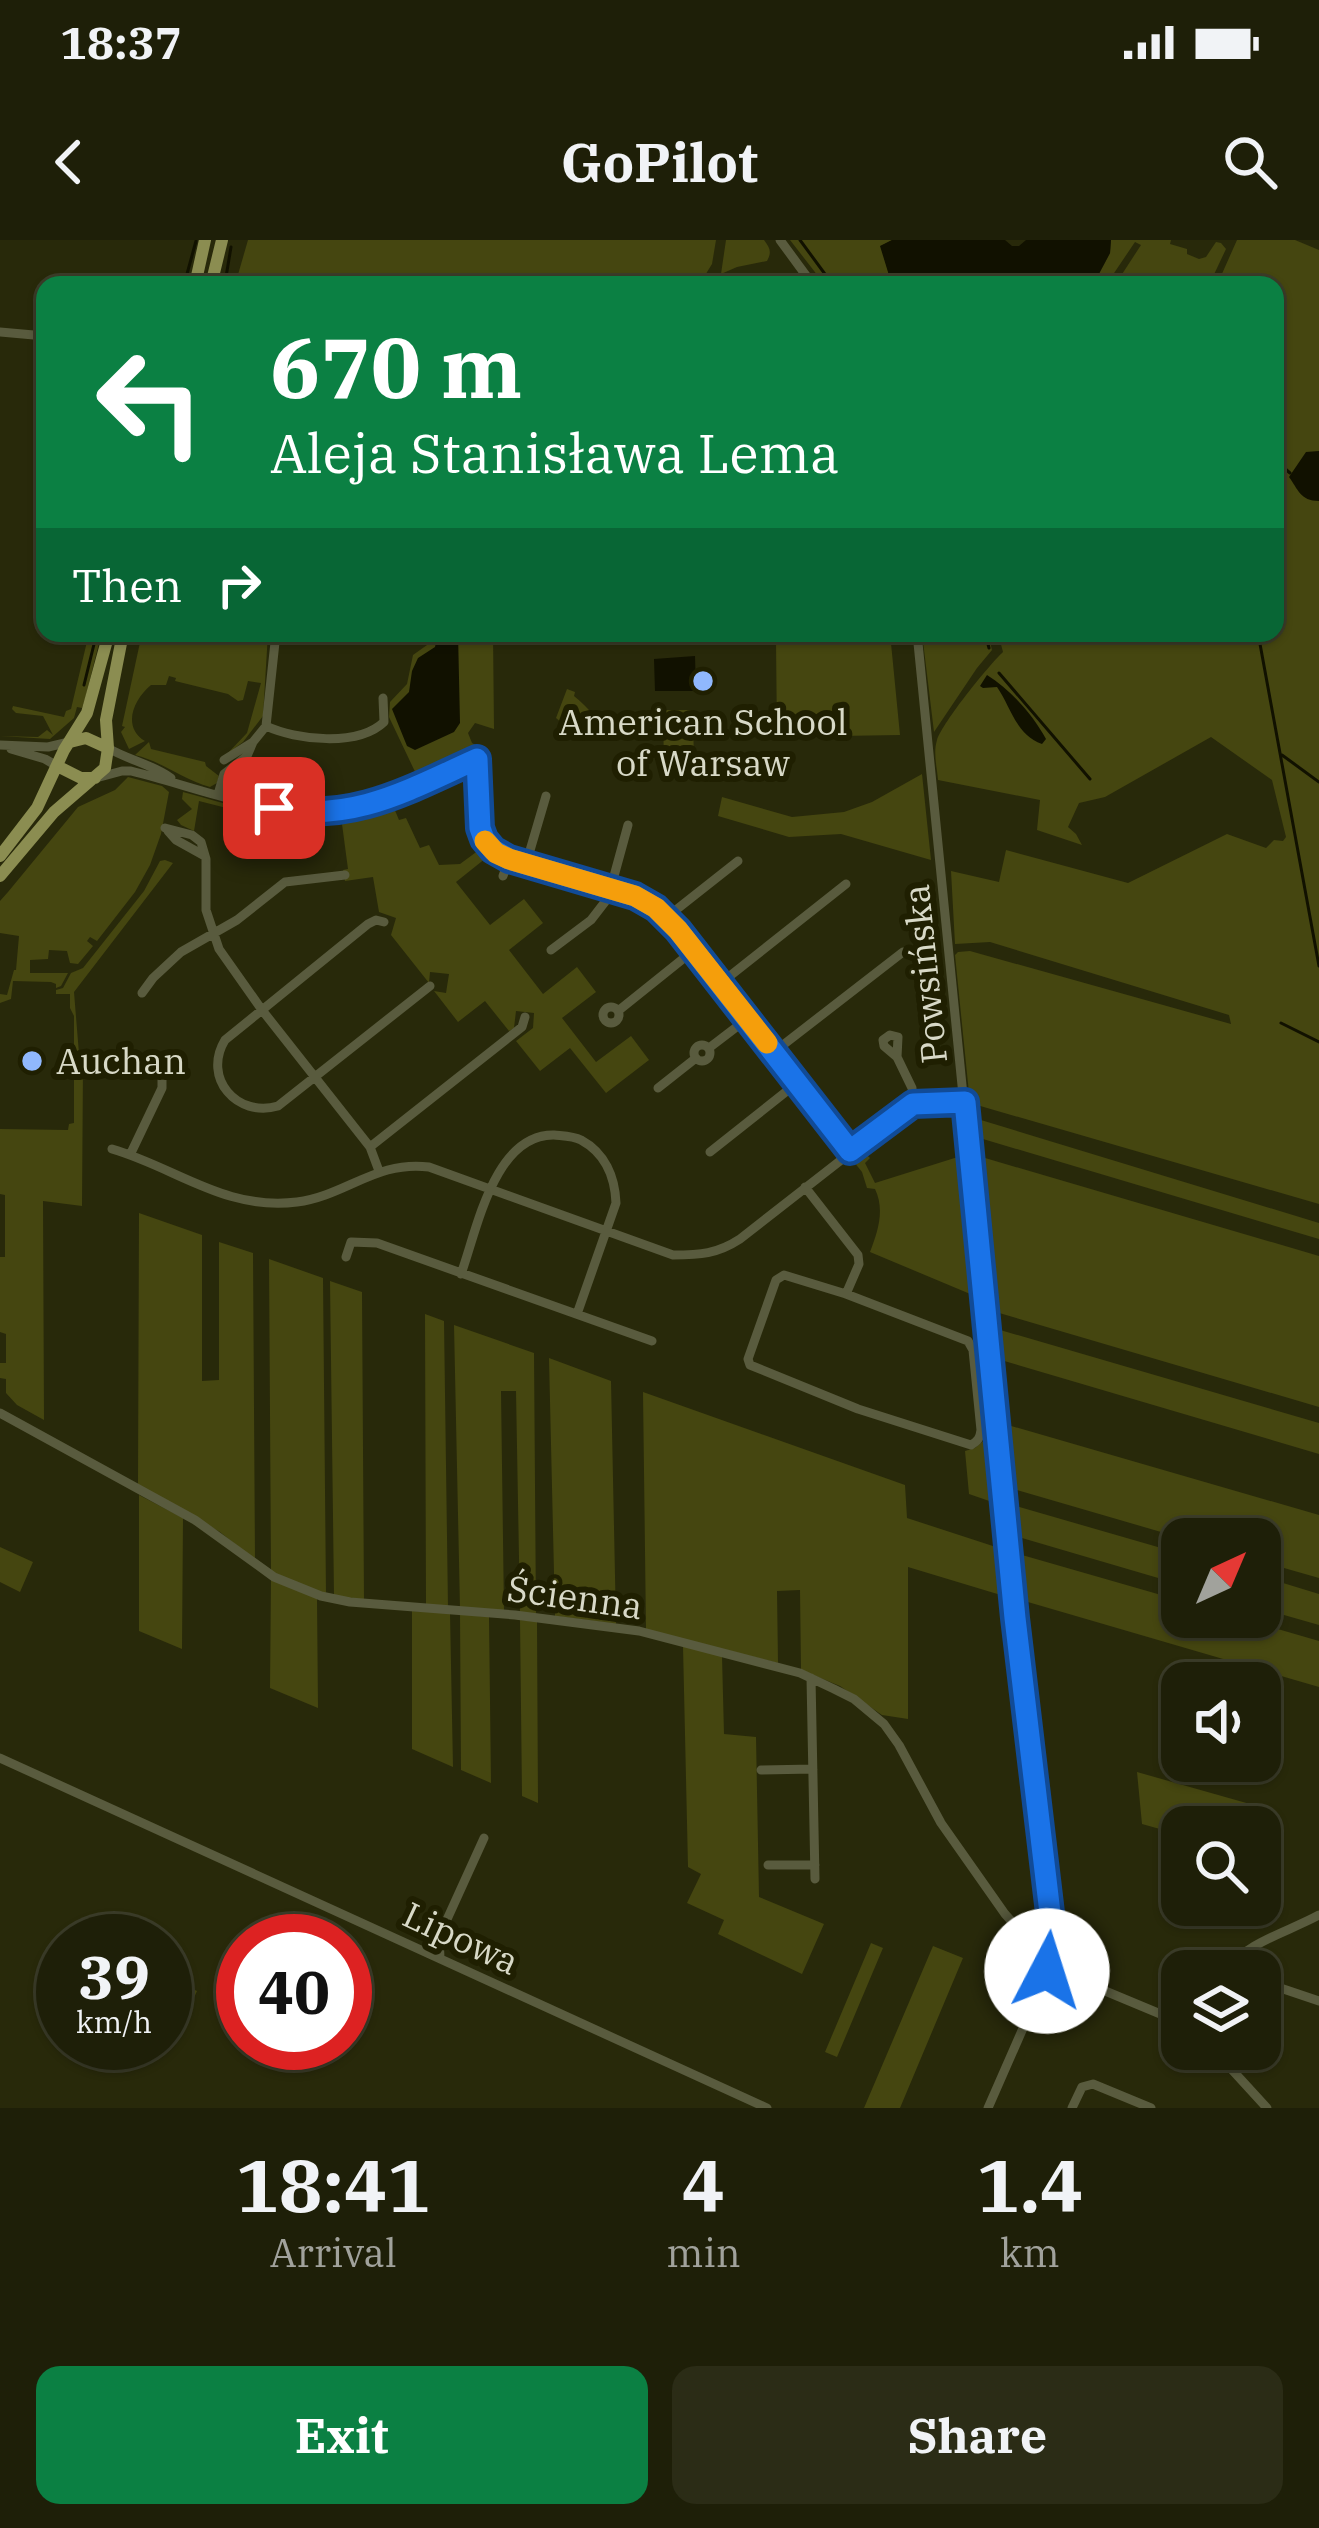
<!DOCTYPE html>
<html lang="en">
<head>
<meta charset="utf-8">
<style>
	body { margin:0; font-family:"IBM Plex Serif",serif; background:#2b2c16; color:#f1f3f6; height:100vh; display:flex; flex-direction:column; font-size:45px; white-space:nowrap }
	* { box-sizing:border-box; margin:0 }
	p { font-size:39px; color:#a1a29c }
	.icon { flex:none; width:66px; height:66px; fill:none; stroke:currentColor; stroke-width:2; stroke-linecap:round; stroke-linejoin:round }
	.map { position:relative; height:1868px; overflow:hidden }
	.sheet { display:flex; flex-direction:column; background:#1e1f08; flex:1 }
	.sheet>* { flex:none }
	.top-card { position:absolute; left:36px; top:36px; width:1248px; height:366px; border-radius:24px; box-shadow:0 3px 9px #0004,0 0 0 3px #3c3d29; background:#0b8043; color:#fff; overflow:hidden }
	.needle { width:78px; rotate:44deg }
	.tools { position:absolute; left:1161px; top:1278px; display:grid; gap:24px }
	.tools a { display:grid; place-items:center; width:120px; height:120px; border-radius:24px; background:#1e1f08; box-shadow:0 3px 9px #0004,0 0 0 3px #3c3d29; font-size:60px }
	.speed { position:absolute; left:36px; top:1674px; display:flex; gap:24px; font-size:60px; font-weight:700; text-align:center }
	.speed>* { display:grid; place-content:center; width:156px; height:156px; border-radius:50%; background:#1e1f08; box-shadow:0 3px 9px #0004,0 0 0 3px #3c3d29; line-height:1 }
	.speed small { font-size:30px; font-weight:400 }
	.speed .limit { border:18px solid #d22; background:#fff; color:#111 }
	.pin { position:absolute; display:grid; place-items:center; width:102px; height:102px; color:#fff; margin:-51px; border-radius:24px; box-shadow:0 6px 18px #0006 }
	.me { position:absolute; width:132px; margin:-66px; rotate:5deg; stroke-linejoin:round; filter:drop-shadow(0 0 9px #0008) }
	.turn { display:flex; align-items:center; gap:42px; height:252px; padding:0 36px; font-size:54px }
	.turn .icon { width:156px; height:156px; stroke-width:2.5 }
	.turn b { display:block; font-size:84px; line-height:102px }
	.then { display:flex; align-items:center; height:114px; padding:0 36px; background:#0003; gap:24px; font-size:45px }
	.eta { display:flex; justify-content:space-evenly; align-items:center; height:204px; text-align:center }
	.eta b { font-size:72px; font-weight:700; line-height:84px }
	.primary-button { display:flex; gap:24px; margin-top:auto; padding:24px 36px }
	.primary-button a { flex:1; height:138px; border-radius:24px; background:#0b8043; color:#fff; font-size:48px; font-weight:700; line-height:138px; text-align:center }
	.primary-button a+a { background:#2b2c16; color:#f1f3f6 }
	.status { display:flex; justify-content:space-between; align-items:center; height:84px; padding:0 60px; background:#1e1f08; direction:ltr }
	.status svg { height:33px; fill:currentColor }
	header { display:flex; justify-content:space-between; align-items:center; height:156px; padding:0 36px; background:#1e1f08; font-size:54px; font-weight:700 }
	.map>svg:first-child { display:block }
	.green { fill:#454610 }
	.water { fill:#110 }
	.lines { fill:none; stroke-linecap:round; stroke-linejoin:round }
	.stream { stroke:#110; stroke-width:3 }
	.minor { stroke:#595b3e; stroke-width:9 }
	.major { stroke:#8b8d51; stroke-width:12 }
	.route-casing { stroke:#114b97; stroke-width:30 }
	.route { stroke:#1a73e8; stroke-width:21 }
	.slow { stroke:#f59e0b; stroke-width:21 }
	.poi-dot { fill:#90b8fd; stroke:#1f1f01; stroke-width:4.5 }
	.labels { text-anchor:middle; stroke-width:12; stroke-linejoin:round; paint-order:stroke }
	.poi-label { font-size:36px; fill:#d8d9c7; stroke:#1f1f01 }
	.street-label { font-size:36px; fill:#d8d9c7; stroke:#1f1f01 }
</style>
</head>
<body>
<div class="status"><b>18:37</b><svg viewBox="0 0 49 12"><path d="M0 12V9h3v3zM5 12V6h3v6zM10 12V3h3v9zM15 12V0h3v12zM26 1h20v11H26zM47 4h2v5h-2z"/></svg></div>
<header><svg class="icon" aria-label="back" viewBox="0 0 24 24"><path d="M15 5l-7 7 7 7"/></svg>GoPilot<svg class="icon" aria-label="search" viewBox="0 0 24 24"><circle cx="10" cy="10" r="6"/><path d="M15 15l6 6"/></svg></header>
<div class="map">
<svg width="1319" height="1868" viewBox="0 0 1319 1868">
	<rect width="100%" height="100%" fill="#28290a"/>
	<path class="green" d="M248,0H716L712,24L699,45H235Z
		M726,0H764C770,8 772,12 767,21L737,27L721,34Z
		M790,0H892L881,6L892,45H825Z
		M1111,0H1171L1170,4L1187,9V14L1199,19L1206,17L1216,2L1221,3L1226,9L1209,45H1115L1141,5L1135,2L1106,45H1093L1110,13Z
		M1237,0H1295L1319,10V964L970,863L955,715L958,712L970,711L1231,784L1229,775L990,702L955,704L951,631L999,642L1006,610L1128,643L1227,594L1266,608L1274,600L1283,601L1286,597L1272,540L1211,497L1105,557L1079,563L1068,587L1076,594L1082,605L1037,590L1040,560L938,540C937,527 933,513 937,500C943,482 988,426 1003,412L998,393H1275V45H1217Z
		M89,393H97L100,399L85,459L82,468L77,467L74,478L50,499L0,496L38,497L47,490L53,495L43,476L16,473L12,469L13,466L64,477L66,471L71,469Z
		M142,393H268L263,476L243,502L227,514L247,493L261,443L248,441L243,460L238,461L228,454L175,441L176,438L169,436L166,445H151C133,460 122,487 145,501L129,509L121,492L125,487L122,486Z
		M435,393H493L494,489L475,483L468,493L472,503L481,508L418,538L389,477L390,462L407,444L413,415L434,400Z
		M780,393H890L900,495L777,497L776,401H780Z
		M922,393H988L992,410L977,428L934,492Z
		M567,449L575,452L574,456C590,469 598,479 605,498L592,501L586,493L578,496L556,478Z
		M663,470H693L694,527L664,528Z
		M149,502L151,509L205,522L206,526L219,536L217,543L210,547C184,540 163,522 135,515Z
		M922,534L931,620L841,594L789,597L718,576L722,557L792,577L844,572L872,562Z
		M128,537L162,546L169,552L161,594L150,625L135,652L97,701L90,697L87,701L93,706L78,724L70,723L67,711L49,710L48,719L30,720V733H68L61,746L56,748V744L51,742L13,741L11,759L0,763V754L7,755L14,730H16L19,696L0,693V661L8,652L78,567L115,550Z
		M183,552C282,579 325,596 424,552L425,554L394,568L399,580L406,578L420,608L429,605L439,625L460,624L479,610L486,618L456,642L490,685L524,659L543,683L509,710L543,754L577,727L596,752L562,778L596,822L631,796L649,820L606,853L570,808L540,831L516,801L533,788L534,773L516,771L514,788L509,791L485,761L458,782L434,751L446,753L449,734L430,732L429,743L391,695L396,678L379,672L373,637L345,641L343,630L348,629L342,584L281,582L199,561L194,591L181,585L177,580L192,569L182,559Z
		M165,620L173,623L74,752L80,826H83L82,966L43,961L44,1180L17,1165L6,1153V1139L0,1138V1123H6V1094L0,1092V1017H5V955L0,954V889L68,890L69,884L74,883V776L70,768V754H56V750L63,748L71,733L83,728L144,651L160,621Z
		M971,877L1319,983V999L973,896Z
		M865,913L870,918L865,923L875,943L961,916L975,1056L870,1012C878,991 885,970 875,949L867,948L862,932L854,922Z
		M975,915L1319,1016V1167L989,1070Z
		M139,973L202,995V1141L219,1140V1002L253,1013L255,1320L220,1292L138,1245Z
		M269,1019L323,1038L326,1354L302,1346L271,1331Z
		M330,1041L362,1052L364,1361L334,1356Z
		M425,1074L444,1081L448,1368L426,1366Z
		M454,1085L534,1113L536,1375L520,1374L516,1151H501L504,1372L460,1369Z
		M990,1087L1319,1183V1214L994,1118Z
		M549,1118L611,1141L616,1384L555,1376Z
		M643,1152L905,1245L907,1278L999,1308L1004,1356L908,1327V1479L882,1475L840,1446L801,1430L800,1350L777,1351L778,1423L646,1390Z
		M1001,1183L1319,1275V1338L1260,1321V1299H1185L1007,1247Z
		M988,1197L995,1263L969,1254L965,1211L975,1208Z
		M139,1255L183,1278L182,1409L139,1391Z
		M1009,1264L1182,1314V1345L1012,1295Z
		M0,1307L33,1322L20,1352L0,1342Z
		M1015,1313L1182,1361V1377H1237L1319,1401V1447L1021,1360Z
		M1260,1336L1319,1354V1385L1260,1368Z
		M271,1338L317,1358L318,1468L270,1448Z
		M412,1371L450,1373L453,1527L412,1509Z
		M460,1374L489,1377L491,1543L461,1530Z
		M520,1380L537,1381L538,1563L522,1556Z
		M683,1406L722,1416L724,1494L756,1497L759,1657L824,1684L802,1734L718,1694L724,1680L687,1663L701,1634L688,1627Z
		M1137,1532L1257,1566L1251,1587H1221L1173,1573L1167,1591L1142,1584Z
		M871,1703L883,1708L837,1817L825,1812Z
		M933,1706L963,1718L900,1868H864Z
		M165,1736L197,1751L180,1788L165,1781Z"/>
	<path class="water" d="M892,0H1005L1012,6H1019L1026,0H1111L1110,13L1093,45H892L880,6Z
		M1319,211V261C1300,261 1298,249 1289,237L1306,212Z
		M438,393H458L460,483L454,492L415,510L407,506L392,469L409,452L412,431L418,418L435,407Z
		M695,416L696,451H655L654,419Z
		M987,435C1011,450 1033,475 1046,499L1042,504C1016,495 1011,467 997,447L983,448L980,446Z"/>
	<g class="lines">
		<path class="stream" d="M800,0L833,45
			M226,37L231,7
			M184,45L196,1
			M1275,220L1290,233
			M985,393L989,408
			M1258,393L1319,726
			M133,402L134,393
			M999,433L1090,539
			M84,445L96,396
			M1282,515L1319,542
			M1281,783L1319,802"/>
		<path class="minor" d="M780,0L813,45
			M0,92L45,96
			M917,393L1015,1378L1055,1715L1062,1720L1061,1728
			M266,486C296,500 358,507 384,482L383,458
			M0,505L48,507L69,502
			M108,508C128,520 152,524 171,538
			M11,509L45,519L57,526
			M224,520L253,502
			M96,538L122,531H131C209,550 294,589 375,564C410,553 444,534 477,519C479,555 469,601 509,619L635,656L667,677L850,911
			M218,554L224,534L247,516L253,502L266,486L276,393
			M165,588L192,595L201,602L206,619V670L219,709L262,770L370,907L379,931
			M168,591L176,600L203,615
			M526,624L546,556
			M503,636L509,619
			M667,677L738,621
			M384,682L376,680L368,684L225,800C202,838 237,878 278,866L430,746
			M551,710L591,680L608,658L628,585
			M721,743L846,644
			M142,753L153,738L181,712L237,680L285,642L345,635
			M603 775a8 8 0 1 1 16 0a8 8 0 1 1-16 0Z
			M618,771L694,710
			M694 813a8 8 0 1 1 16 0a8 8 0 1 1-16 0Z
			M709,808L747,779
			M774,812L903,712
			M897,817L884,806L883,800L890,795L898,797L897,817L912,848L913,864
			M658,848L696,818
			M370,907L522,787L525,777
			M112,909C177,928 225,971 297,962C345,956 377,920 429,927L673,1015C700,1015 717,1014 740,999L913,864L965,863
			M710,912L797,843
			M130,915L162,848V820
			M805,947L858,1015L859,1024L846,1054
			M346,1017L351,1002L377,1003L652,1101
			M461,1034C477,990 494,894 554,895C563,896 573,896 581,900C605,913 615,937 616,963L577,1074
			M784,1035L846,1054L968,1101L973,1110L981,1190C980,1198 978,1201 971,1205L858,1169L750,1125L748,1119L776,1040Z
			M0,1173L195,1280L274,1337L321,1356L350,1362L515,1375L639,1391L800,1433L834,1449L854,1459L884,1484L899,1505L941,1583L1005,1674L1047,1721
			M811,1438L815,1639
			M0,1518L767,1868
			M761,1530L813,1529
			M768,1625H815
			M440,1718L439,1697L484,1598
			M1061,1728L1074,1738L1182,1783
			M1225,1731C1249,1701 1286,1693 1319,1675
			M1260,1741L1319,1761
			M1213,1809L1267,1868
			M988,1868L1049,1729L1048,1719
			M1072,1868L1082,1847L1093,1844L1151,1868"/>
		<path class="major" d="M195,45L205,0
			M211,45L222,0
			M70,502L86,498L108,508
			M57,526L81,538H95
			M0,616L37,568L64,510L87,473L109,393
			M0,636L54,572L105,528L108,508L106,480L123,393"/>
	</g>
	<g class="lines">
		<g class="route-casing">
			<path id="route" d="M274,568C353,583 408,550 477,519L480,588L484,599L493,610L509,619L635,656L656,668L678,690L850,911L913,864L965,862L1015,1378L1055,1715L1048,1719L1047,1731"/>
		</g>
		<use href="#route" class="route"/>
		<path class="slow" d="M485,601L496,613L509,619L635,656L656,668L678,690L767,803"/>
	</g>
	<g class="poi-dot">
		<circle cx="703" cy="441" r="12"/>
		<circle cx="32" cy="821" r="12"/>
	</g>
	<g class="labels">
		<g class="poi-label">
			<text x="703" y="495">American School<tspan x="703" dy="41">of Warsaw</tspan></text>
			<text x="56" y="834" text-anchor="start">Auchan</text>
		</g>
		<g class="street-label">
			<text transform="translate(925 734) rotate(-96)" y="13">Powsińska</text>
			<text transform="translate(575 1357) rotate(8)" y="13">Ścienna</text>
			<text transform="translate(461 1698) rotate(25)" y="13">Lipowa</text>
		</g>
	</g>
</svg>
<div class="tools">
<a><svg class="needle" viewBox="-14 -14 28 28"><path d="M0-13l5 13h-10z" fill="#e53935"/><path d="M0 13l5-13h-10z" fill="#a1a29c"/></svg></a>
<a><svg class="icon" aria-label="sound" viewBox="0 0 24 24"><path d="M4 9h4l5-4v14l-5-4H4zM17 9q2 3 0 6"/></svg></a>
<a><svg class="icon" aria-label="search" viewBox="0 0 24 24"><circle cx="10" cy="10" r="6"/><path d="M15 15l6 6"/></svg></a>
<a><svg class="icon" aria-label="layers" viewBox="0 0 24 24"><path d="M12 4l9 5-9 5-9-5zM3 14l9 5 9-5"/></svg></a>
</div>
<div class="speed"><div>39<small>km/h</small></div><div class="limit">40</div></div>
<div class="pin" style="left:274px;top:568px;background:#d93025"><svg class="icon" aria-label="arrive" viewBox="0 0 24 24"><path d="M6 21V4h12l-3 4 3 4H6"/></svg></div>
<svg class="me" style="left:1047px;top:1731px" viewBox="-20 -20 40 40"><circle r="19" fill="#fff"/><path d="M0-13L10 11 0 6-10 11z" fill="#1a73e8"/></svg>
<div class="top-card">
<div class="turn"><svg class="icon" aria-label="left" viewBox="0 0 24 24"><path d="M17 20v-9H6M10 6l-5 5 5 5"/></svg><div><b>670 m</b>Aleja Stanisława Lema</div></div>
<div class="then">Then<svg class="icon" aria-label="right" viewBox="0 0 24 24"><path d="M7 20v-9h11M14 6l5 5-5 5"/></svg></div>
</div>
</div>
<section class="sheet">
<div class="eta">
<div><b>18:41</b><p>Arrival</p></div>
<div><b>4</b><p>min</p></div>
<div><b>1.4</b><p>km</p></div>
</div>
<div class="primary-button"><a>Exit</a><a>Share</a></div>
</section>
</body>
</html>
